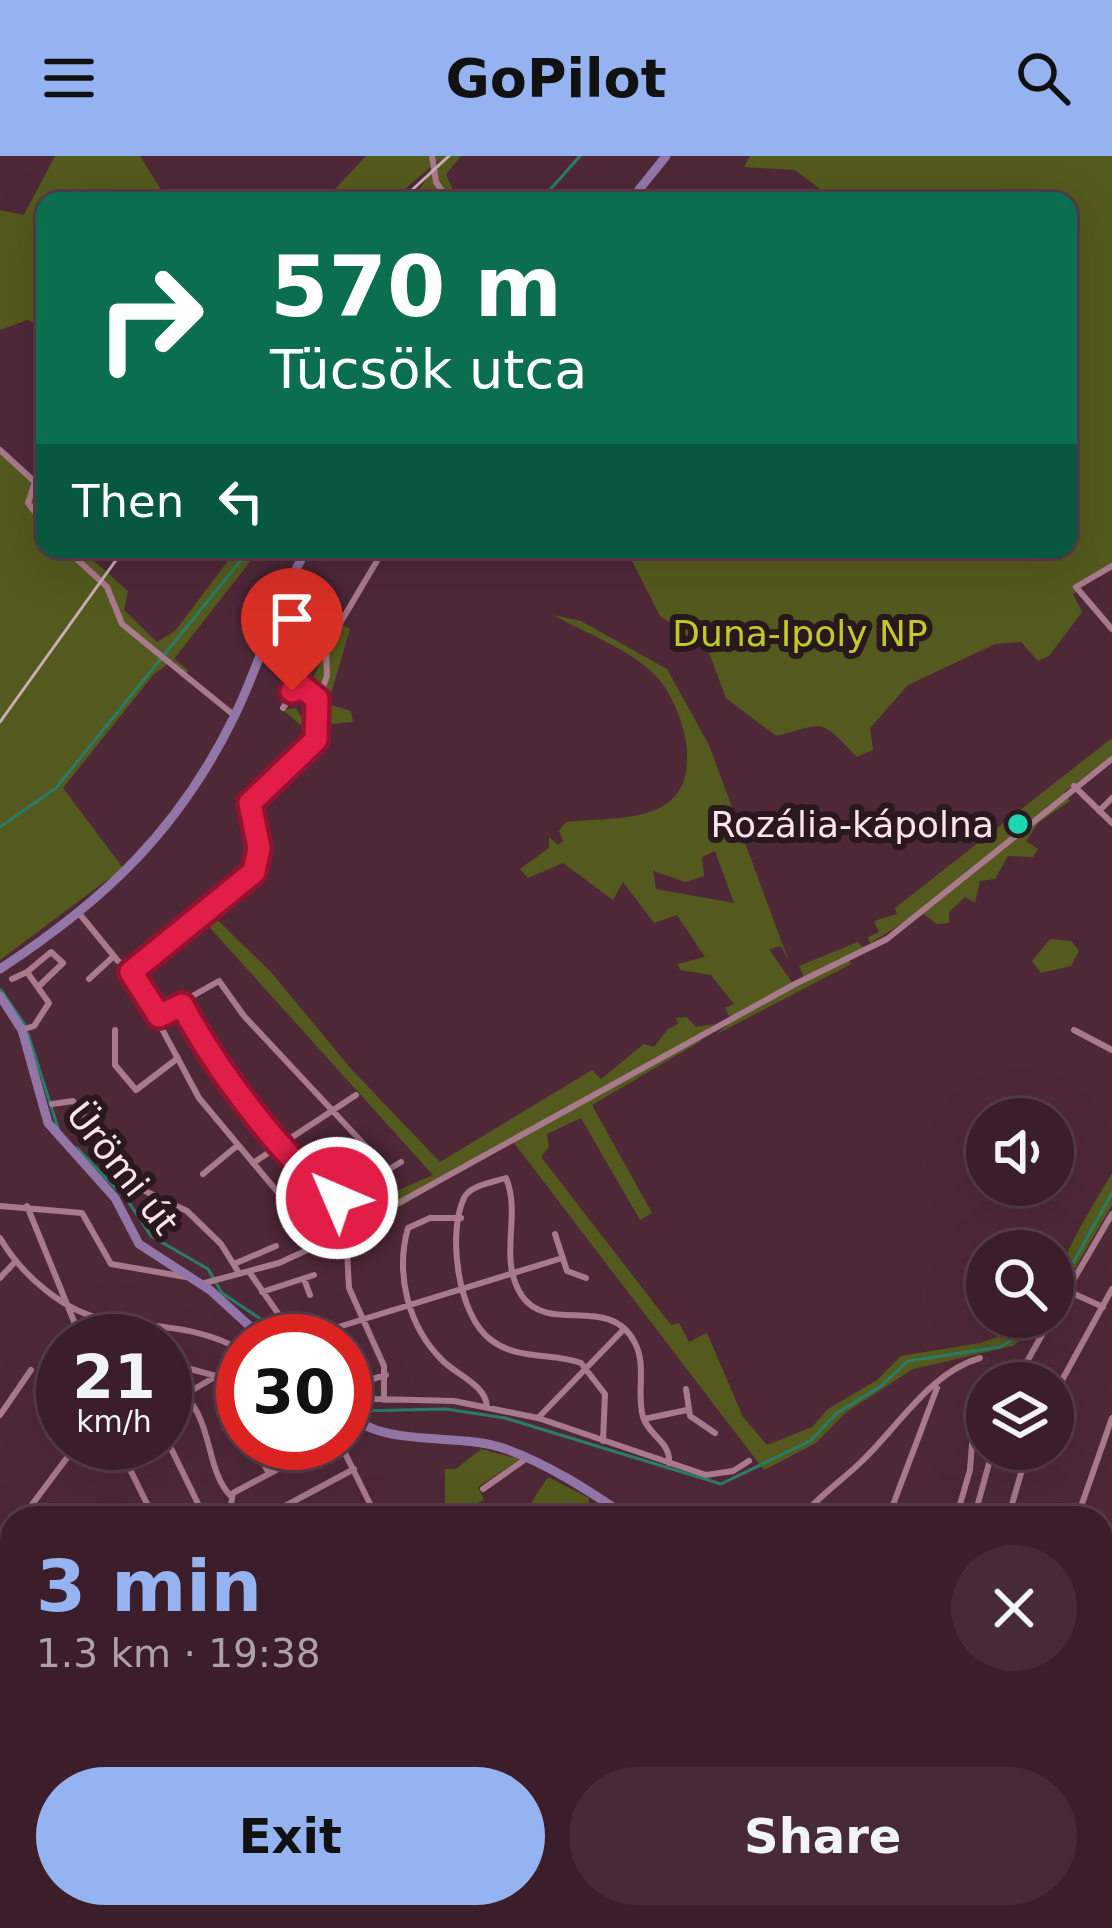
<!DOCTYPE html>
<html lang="en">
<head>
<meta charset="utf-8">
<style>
	body { margin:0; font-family:"DejaVu Sans",sans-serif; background:#462b36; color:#f1f3f6; height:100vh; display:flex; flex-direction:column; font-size:45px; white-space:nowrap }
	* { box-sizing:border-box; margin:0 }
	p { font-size:39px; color:#aca2a8 }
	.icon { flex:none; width:66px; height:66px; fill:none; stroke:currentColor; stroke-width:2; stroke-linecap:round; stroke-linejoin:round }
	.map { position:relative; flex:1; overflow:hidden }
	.details { position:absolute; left:0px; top:1350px; width:1113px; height:423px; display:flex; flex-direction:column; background:#3b1e2a; border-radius:36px 36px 0 0; box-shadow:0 12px 48px #0002,0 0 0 3px #543c47 }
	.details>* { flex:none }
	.banner { position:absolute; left:36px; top:36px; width:1041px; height:366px; border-radius:24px; box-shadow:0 12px 48px #0002,0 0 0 3px #543c47; background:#0b6e4f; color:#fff; overflow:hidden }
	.fabs { position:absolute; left:966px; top:942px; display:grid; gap:24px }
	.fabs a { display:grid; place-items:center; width:108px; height:108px; border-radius:50%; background:#3b1e2a; box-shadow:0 12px 48px #0002,0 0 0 3px #543c47; font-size:60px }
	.speed { position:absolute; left:36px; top:1158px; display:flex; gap:24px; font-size:60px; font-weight:700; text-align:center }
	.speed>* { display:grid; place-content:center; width:156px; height:156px; border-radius:50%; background:#3b1e2a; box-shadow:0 12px 48px #0002,0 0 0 3px #543c47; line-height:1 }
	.speed small { font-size:30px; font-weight:400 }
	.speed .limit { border:18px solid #d22; background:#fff; color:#111 }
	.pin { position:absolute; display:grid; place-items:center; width:102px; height:102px; color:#fff; margin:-123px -51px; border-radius:50% 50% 50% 0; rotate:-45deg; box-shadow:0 0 12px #0007 }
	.pin .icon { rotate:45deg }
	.me { position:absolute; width:132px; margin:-66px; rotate:315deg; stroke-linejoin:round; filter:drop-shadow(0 0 9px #0008) }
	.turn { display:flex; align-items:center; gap:42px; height:252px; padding:0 36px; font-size:54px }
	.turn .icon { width:156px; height:156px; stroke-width:2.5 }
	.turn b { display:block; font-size:84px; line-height:102px }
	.then { display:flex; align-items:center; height:114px; padding:0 36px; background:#0003; gap:24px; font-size:45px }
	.round { display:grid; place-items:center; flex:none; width:126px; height:126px; border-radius:63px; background:#462b36 }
	.headline { display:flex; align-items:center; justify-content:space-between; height:204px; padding:0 36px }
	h1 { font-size:72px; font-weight:700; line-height:90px; color:#95b2f1 }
	.button { display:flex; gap:24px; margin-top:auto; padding:24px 36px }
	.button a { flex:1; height:138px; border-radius:72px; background:#95b2f1; color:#111; font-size:48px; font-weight:700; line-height:138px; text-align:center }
	.button a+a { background:#462b36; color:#f1f3f6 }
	header { display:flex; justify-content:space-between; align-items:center; height:156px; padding:0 36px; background:#95b2f1; color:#111; font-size:54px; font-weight:700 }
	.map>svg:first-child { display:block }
	.green { fill:#545a1d; fill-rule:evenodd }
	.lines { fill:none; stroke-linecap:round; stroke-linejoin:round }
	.stream { stroke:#297c68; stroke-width:3 }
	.minor { stroke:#a97a8c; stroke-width:6 }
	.major { stroke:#9376a8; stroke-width:9 }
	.rail { stroke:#caacb7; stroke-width:3 }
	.route-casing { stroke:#92132f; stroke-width:30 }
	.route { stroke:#e11d48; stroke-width:21 }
	.poi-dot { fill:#1dd5b1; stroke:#2a181f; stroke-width:4.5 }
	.labels { text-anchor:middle; stroke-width:12; stroke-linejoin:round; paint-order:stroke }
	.park-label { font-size:36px; fill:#becb26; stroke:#2a181f }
	.poi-label { font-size:36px; fill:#fee3ed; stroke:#2a181f; text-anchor:end }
	.street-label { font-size:36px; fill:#fee3ed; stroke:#2a181f }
</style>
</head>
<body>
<header><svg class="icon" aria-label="menu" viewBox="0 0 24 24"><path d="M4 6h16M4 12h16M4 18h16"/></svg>GoPilot<svg class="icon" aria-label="search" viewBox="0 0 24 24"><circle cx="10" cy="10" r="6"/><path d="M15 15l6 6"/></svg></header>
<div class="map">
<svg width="1112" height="1772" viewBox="0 0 1112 1772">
	<rect width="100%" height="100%" fill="#4f2838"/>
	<path class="green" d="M55,0H140L168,45H45V170L27,164L0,174V54L24,59Z
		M366,0H461L446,18L453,35L441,45L430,33L418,35L440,3L391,45H324Z
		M750,0H1112V409L1073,438L1082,456L1049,500L1038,505L1021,486L995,488L908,529L870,572L873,594L857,601C819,561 826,567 776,580L726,542L708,494L660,460L627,395L1068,393V45H836L795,14L744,11Z
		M0,292L45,331L37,350L45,359V393C89,393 98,409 128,435L124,454L157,486L175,475L237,393H260L174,503L188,514L185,519L173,504L154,518L63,632L123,712L0,804Z
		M553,459L581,465L667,513L709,589L789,806L781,790L769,793L795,831L806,826L799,810L858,786L862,791L870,788L868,781L879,776L874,765L897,758L895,752L1112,582V601L1064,636L1070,645L1038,667L1026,685L1038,693L1033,701L1008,700L995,723L980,725L975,747L965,741L949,756V767L937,768L921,756L849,800L851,808L717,878L732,865L725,852L734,848L711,819L680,814L678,808L705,801L677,759L654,767L623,726L613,744L563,707L528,722L520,713L549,692V681L558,689L563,685L559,675L566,666C624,660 697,670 686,586C683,565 671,536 656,520C630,493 585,477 553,459ZM715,695L734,747L656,733L653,715L686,726L704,720L702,701Z
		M340,467L350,473L329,544L331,549L351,555L353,566L331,568L320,586L283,554L296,552L301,561L311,557L317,538L302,526L312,524Z
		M209,756L270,815L352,914L440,1006L592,914L601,923L644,888L654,891L668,873L678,868L676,862L687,861L696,871L714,868L699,880L701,885L592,949L652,1057L640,1064L581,962L547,978L549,991L541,1001L671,1169L679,1167L689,1186L707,1177L743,1261L767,1289L812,1271L828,1253L877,1224L901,1200L980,1187L1006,1178L1024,1161H1046L1013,1190L913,1213L845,1257L816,1287L764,1314L511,983L400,1051L389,1038L433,1019L202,763Z
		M1050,783L1071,785L1079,795L1071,810L1041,817L1032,805Z
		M1112,1017V1049L1053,1150C1052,1111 1092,1052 1112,1017Z
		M481,1293L520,1303L478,1331L484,1344L455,1358L457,1362H414L410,1352L445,1356V1313H456Z
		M548,1321L589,1342V1353L613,1362H521Z
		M1109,1667L1112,1772H992L996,1761H1101V1689Z
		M145,1761H456L463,1765L460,1772H145Z"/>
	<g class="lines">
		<path class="stream" d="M540,45L580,0
			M0,671L56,632L250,393
			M1,834L25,869
			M28,878L58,972
			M77,992L128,1045L151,1080L208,1113L222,1137L268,1168L281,1185
			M1053,1143L1112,1037
			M345,1248L359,1255L446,1253L505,1262L721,1328L810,1285L837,1257L881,1230L908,1205L1000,1191L1033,1172L1040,1161"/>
		<path class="minor" d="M432,0L436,26L449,45
			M0,294L35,326L28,347L45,369
			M66,393L107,431L122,468L235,560
			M1112,410L1076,431L1112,473
			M283,552L308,514
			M1074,630L1112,667
			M1099,655L1112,642
			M78,756L118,805L135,816L254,715L259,692L251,647L316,585L314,556L327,520L326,491L384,393
			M27,816L51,796L63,807L38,831
			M132,817L199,942L321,1088
			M12,823L27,816L49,847L34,870L22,874
			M89,823L114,800
			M182,849C220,922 276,980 333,1040L342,1042L401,1006
			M159,859L219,825L244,860L388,1014
			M115,874V909L136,934L178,902
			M1074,874L1112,894
			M52,948L73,945L143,1034L187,1055L221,1088L239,1117
			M253,1007L356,939
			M203,1018L238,989
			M0,1050L82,1057L111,1108L186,1121
			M27,1050L82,1185
			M461,1062H430L408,1072C395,1118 408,1171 443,1205C457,1219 486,1229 487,1251
			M346,1076L349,1132L384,1210V1244
			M555,1078L567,1115L586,1122
			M0,1082C21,1118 64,1157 108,1164C157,1172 198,1169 243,1195
			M234,1108L276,1090
			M250,1117L297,1185
			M0,1122L14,1107
			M304,1123L310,1139
			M201,1128L279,1107L346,1076L795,828L887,783L1112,603
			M1068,1135L1103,1151
			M262,1136L314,1119
			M1053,1159L1112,1058
			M107,1164L118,1185
			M296,1184L559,1103
			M165,1206L216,1220
			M1022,1210L1061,1226L1112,1133
			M1015,1227L1052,1161
			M345,1228L375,1243L454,1245L538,1262L706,1319L733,1315L749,1305
			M349,1230L386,1219
			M165,1232C216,1242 201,1311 231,1340
			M686,1233L690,1260L715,1277
			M184,1239L225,1215
			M0,1259L31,1214
			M538,1262L624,1173
			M644,1263L687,1254
			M240,1265L243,1271
			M345,1278L359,1268
			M165,1280L205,1362
			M603,1285L605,1238L581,1207C551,1196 519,1205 491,1184C458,1160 447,1078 464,1042C470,1029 494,1026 506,1022C522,1060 497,1102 522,1140C549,1179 610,1137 635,1187C647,1211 636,1236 643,1261C649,1280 671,1286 669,1307
			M117,1287L154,1362
			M252,1287L269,1317
			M340,1287L377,1362
			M483,1333L527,1302
			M270,1358L354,1313
			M22,1362L78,1287
			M214,1362L231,1348L233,1337L327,1287
			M801,1362C817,1341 843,1324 862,1305C898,1271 930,1216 980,1202
			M888,1362L937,1232
			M956,1362L970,1314L973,1274H987
			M974,1362L993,1293
			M1008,1362L1028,1293
			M1077,1362L1112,1262
			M0,1391L12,1375
			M1101,1474L1105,1460
			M0,1578L12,1562
			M1101,1650L1112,1629
			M0,1660L12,1651
			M0,1722L12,1727
			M585,1761L646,1768L704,1761
			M892,1761L922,1772
			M61,1772L69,1761
			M137,1772L138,1761
			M726,1772L730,1761
			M839,1772L840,1761"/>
		<path class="major" d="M630,45L666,0
			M0,813C105,744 178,675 234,561C261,506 276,446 307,393
			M0,840L22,874L48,967L115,1042L139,1088L210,1134L266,1185
			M345,1256C386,1294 456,1275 506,1293C550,1309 591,1336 629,1362
			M1101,1656L1112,1680"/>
		<path class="rail" d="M400,45L449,0
			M0,566L124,393"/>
	</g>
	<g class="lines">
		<g class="route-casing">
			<path id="route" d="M292,535L301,530L317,543L316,584L250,647L259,692L254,716L131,816L159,860L182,849C213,908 282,1004 337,1042"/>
		</g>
		<use href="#route" class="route"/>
	</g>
	<circle class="poi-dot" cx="1018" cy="668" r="12"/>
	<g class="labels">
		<g class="park-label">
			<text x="800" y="490">Duna-Ipoly NP</text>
		</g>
		<g class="poi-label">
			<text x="994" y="681">Rozália-kápolna</text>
		</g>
		<g class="street-label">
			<text transform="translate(123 1012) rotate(52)" y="13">Ürömi út</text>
		</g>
	</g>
</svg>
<div class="fabs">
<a><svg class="icon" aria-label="sound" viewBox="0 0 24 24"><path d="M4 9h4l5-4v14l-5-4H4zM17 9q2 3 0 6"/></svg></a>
<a><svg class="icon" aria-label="search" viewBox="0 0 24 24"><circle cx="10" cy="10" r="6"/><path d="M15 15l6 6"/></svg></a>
<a><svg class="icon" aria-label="layers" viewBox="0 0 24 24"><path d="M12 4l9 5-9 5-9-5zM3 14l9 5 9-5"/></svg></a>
</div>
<div class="speed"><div>21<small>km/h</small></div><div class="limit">30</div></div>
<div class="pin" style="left:292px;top:535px;background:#d93025"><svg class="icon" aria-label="arrive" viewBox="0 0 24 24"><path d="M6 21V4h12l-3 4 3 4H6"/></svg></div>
<svg class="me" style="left:337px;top:1042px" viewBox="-20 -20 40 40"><circle r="17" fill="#e11d48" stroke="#fff" stroke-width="3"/><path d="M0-11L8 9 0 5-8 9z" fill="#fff"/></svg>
<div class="banner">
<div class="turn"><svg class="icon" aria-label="right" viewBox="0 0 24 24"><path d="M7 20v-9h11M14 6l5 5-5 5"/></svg><div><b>570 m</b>Tücsök utca</div></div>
<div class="then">Then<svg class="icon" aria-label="left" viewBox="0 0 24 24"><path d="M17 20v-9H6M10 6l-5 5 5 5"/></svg></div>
</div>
<section class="details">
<div class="headline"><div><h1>3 min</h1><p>1.3 km · 19:38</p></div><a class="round"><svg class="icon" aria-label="close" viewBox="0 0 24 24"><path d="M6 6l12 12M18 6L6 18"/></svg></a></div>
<div class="button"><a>Exit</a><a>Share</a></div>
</section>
</div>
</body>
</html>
